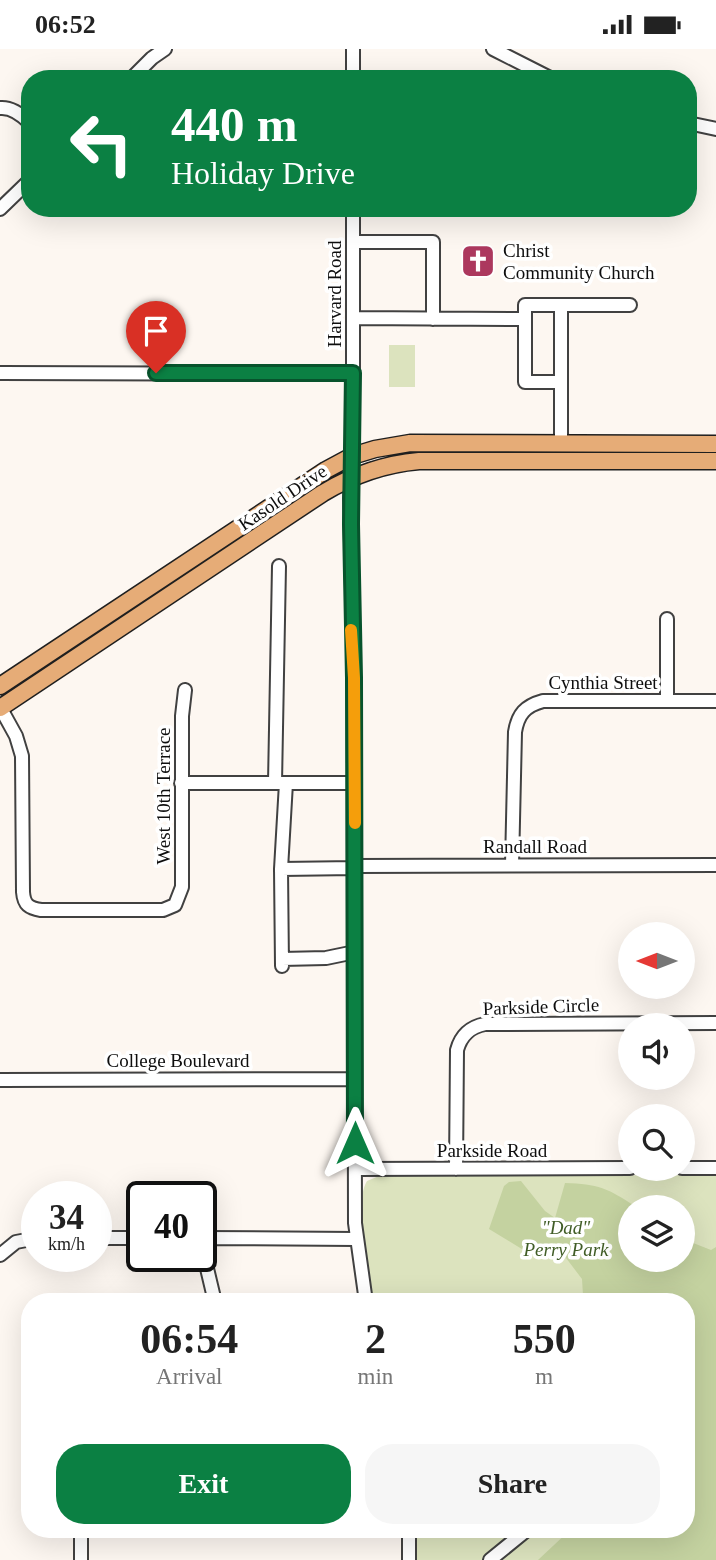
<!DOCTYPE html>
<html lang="en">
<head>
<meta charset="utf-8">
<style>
	body { margin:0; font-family:"Times New Roman",serif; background:#f6f6f6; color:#222; height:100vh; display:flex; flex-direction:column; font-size:26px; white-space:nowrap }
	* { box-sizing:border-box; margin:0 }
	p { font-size:23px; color:#767676 }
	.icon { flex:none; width:38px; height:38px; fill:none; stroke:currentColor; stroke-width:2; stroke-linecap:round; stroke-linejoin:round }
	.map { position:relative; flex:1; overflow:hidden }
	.details { position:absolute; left:21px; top:1244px; width:674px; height:245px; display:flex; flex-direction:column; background:#fff; border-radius:28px; box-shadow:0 7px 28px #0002 }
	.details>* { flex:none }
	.hud { position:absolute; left:21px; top:21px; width:676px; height:147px; border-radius:28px; box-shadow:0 7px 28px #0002; background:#0b8043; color:#fff; overflow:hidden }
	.needle { width:46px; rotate:270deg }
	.buttons { position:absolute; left:618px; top:873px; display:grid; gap:14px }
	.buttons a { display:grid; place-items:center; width:77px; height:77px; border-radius:50%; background:#fff; box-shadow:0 7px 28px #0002; font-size:35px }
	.speed { position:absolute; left:21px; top:1132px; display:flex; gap:14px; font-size:35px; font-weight:700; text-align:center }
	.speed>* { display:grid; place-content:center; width:91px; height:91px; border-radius:50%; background:#fff; box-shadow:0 7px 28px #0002; line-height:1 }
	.speed small { font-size:18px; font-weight:400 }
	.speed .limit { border:4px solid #111; border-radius:10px; background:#fff; color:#111 }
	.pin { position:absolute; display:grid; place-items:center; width:60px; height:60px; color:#fff; margin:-72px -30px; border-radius:50% 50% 50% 0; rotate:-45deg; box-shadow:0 0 7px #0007 }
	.pin .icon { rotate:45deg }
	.me { position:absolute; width:77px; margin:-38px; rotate:0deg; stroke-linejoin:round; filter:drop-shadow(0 0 5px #0008) }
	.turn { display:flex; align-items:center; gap:24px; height:147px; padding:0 35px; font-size:32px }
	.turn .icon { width:91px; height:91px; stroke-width:2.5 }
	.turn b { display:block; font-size:49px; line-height:60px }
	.eta { display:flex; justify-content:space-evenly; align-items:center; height:119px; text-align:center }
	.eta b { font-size:42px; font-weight:700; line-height:49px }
	.action { display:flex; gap:14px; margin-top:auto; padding:14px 35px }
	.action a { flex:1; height:80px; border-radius:28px; background:#0b8043; color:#fff; font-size:28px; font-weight:700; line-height:80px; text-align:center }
	.action a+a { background:#f6f6f6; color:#222 }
	.status { display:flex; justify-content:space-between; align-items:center; height:49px; padding:0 35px; background:#fff; direction:ltr }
	.status svg { height:19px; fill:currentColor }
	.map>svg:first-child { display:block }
	.green { fill:#dce3be; fill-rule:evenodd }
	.forest { fill:#c4d2a0 }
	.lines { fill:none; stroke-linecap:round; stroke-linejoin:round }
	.minor-casing { stroke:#414141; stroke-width:16 }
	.major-casing { stroke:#1f1f1f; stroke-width:19 }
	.minor { stroke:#fff; stroke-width:12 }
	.major { stroke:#e6ac77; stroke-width:16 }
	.route-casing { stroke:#07532c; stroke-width:18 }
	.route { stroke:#0b8043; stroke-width:12 }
	.slow { stroke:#f59e0b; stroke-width:12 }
	.labels { text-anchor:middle; stroke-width:7; stroke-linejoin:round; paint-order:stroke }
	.poi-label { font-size:19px; fill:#0e0e0e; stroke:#fff; text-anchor:start }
	.street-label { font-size:19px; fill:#0e0e0e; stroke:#fff }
	.park-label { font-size:19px; font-style:italic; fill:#415d27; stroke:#fff }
</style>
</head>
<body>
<div class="status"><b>06:52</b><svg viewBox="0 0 49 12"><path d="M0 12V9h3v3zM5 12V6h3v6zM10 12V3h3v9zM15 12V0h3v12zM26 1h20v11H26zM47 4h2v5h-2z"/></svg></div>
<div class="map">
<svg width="716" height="1511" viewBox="0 0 716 1511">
	<rect width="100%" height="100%" fill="#fdf7f1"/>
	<path class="green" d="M389,296H415V338H389Z
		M716,1126V1511H415V1481L686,1480V1253H373C368,1226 353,1155 367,1132L379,1127ZM630,1158H682V1211H630Z"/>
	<path class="forest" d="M521,1132L545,1162L555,1169L565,1134C598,1135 608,1139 636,1158H630V1211H682L683,1190L711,1201L716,1198V1511H538L570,1481L686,1480V1253H571L583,1246L582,1230L563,1205L545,1210L530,1205L489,1180L504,1137L509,1133Z"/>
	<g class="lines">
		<g class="minor-casing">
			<path id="minor" d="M493,0L552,30
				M131,30L152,9L165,0
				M353,30V0
				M0,59C11,58 22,66 30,74
				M688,74L716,80
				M353,159V390L350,449L354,629L355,1174L366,1253
				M0,160L30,131
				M353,193H433V270
				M353,269L525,270
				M0,324L353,325
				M561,333H525V256H630
				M561,395V256
				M667,652V570
				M0,658L16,687L22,707L23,843C24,856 29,859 41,861H163L175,856L182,838V667L185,641
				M181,734H355
				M275,734L279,517
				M512,816L515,683C518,665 525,657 543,652H716
				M355,817L716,816
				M281,820L355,819
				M282,910L326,909L355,903
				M282,917L281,820L286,734
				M0,1031L355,1030
				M682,1119H716
				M355,1120L630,1119
				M456,1120L457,1001C461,986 470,978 485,975L716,974
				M96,1189H142
				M201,1189L356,1190
				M203,1189L205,1211L215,1253
				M0,1206L16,1193L37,1189
				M81,1511V1480
				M409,1511V1480
				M490,1511L528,1480"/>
		</g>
		<g class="major-casing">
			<path id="major" d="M0,637L326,421L352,407L375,400L410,394L716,395
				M0,659L323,444C353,426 384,415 419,412H716"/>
		</g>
		<use href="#minor" class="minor"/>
		<use href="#major" class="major"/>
	</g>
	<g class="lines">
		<g class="route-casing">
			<path id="route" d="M156,324H353L351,475L354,629L355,1094"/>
		</g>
		<use href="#route" class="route"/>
		<path class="slow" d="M351,581L354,629L355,774"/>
	</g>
	<defs>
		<g id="church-square" transform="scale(1.75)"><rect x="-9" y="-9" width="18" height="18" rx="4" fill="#ac385e" stroke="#fff"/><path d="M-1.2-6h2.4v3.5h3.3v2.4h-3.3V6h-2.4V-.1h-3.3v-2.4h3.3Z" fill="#fff"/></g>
	</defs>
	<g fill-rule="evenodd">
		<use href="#church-square" x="478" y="212"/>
	</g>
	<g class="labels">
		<g class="poi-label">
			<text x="503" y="208">Christ<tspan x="503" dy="22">Community Church</tspan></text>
		</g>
		<g class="street-label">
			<text transform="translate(334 245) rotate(-90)" y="7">Harvard Road</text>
			<text transform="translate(282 448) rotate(-34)" y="7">Kasold Drive</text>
			<text x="603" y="640">Cynthia Street</text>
			<text transform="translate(163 747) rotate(-90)" y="7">West 10th Terrace</text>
			<text x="535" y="804">Randall Road</text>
			<text transform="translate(541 957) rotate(-2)" y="7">Parkside Circle</text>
			<text x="178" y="1018">College Boulevard</text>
			<text x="492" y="1108">Parkside Road</text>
		</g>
		<g class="park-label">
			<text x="566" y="1185">"Dad"<tspan x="566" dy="22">Perry Park</tspan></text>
		</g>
	</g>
</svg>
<div class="buttons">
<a><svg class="needle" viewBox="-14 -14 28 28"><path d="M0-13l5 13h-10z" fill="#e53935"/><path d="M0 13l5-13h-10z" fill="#767676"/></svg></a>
<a><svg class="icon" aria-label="sound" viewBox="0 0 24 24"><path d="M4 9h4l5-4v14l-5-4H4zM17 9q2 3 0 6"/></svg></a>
<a><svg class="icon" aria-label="search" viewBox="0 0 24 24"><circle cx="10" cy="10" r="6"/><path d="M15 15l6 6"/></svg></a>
<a><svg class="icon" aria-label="layers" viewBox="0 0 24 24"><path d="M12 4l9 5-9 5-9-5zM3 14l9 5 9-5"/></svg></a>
</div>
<div class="speed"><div>34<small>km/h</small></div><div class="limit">40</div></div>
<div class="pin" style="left:156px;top:324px;background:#d93025"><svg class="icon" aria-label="arrive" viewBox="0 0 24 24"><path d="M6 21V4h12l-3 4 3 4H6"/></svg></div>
<svg class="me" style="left:355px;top:1094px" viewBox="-20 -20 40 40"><path d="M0-17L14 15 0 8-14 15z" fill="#0b8043" stroke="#fff" stroke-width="4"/></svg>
<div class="hud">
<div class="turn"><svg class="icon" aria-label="left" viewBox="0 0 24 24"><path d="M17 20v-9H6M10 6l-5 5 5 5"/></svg><div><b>440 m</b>Holiday Drive</div></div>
</div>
<section class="details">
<div class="eta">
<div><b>06:54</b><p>Arrival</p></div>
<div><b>2</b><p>min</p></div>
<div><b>550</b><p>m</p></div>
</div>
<div class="action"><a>Exit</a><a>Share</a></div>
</section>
</div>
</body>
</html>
